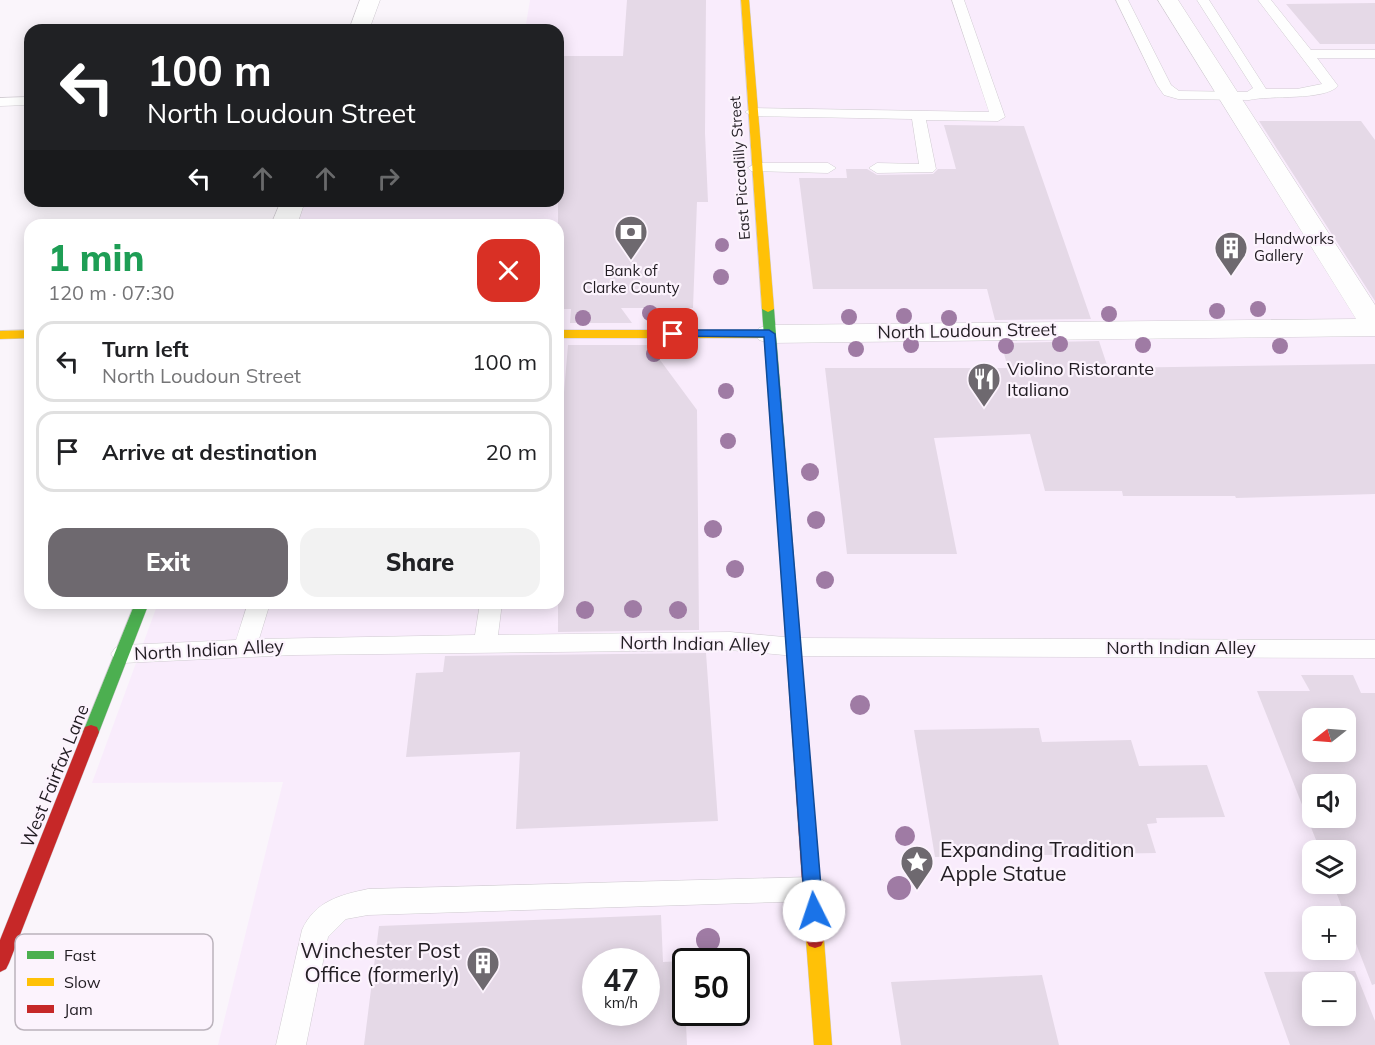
<!DOCTYPE html>
<html lang="en">
<head>
<meta charset="utf-8">
<style>
	body { margin:0; font-family:Mulish,sans-serif; background:#f2f2f2; color:#202124; height:100vh; display:flex; flex-direction:column; font-size:22px; white-space:nowrap }
	* { box-sizing:border-box; margin:0 }
	p { font-size:20px; color:#757577 }
	.icon { flex:none; width:33px; height:33px; fill:none; stroke:currentColor; stroke-width:2; stroke-linecap:round; stroke-linejoin:round }
	.map { position:relative; flex:1; overflow:hidden }
	.side { position:absolute; left:24px; top:219px; width:540px; height:390px; display:flex; flex-direction:column; background:#fff; border-radius:18px; box-shadow:0 3px 15px #0003 }
	.side>* { flex:none }
	.guide { position:absolute; left:24px; top:24px; width:540px; height:183px; border-radius:18px; box-shadow:0 3px 15px #0003; background:#202124; color:#fff; overflow:hidden }
	.needle { width:39px; rotate:253deg }
	.controls { position:absolute; left:1302px; top:708px; display:grid; gap:12px }
	.controls a { display:grid; place-items:center; width:54px; height:54px; border-radius:12px; background:#fff; box-shadow:0 3px 15px #0003; font-size:30px }
	.speed { position:absolute; left:582px; top:948px; display:flex; gap:12px; font-size:30px; font-weight:700; text-align:center }
	.speed>* { display:grid; place-content:center; width:78px; height:78px; border-radius:50%; background:#fff; box-shadow:0 3px 15px #0003; line-height:1 }
	.speed small { font-size:15px; font-weight:400 }
	.speed .limit { border:3px solid #111; border-radius:9px; background:#fff; color:#111 }
	.pin { position:absolute; display:grid; place-items:center; width:51px; height:51px; color:#fff; margin:-26px; border-radius:12px; box-shadow:0 3px 9px #0006 }
	.me { position:absolute; width:66px; margin:-33px; rotate:356deg; stroke-linejoin:round; filter:drop-shadow(0 0 4px #0008) }
	.turn { display:flex; align-items:center; gap:21px; height:126px; padding:0 24px; font-size:27px }
	.turn .icon { width:78px; height:78px; stroke-width:2.5 }
	.turn b { display:block; font-size:42px; line-height:51px }
	.lanes { display:flex; align-items:center; height:57px; padding:0 24px; background:#0003; justify-content:center; gap:30px; direction:ltr }
	.lanes .off { opacity:.35 }
	.round { display:grid; place-items:center; flex:none; width:63px; height:63px; border-radius:18px; background:#f2f2f2 }
	.summary { display:flex; align-items:center; justify-content:space-between; height:102px; padding:0 24px }
	h1 { font-size:36px; font-weight:800; line-height:45px; color:#1e9e55 }
	.primary-button { display:flex; gap:12px; margin-top:auto; padding:12px 24px }
	.primary-button a { flex:1; height:69px; border-radius:18px; background:#6e696f; color:#fff; font-size:24px; font-weight:800; line-height:69px; text-align:center }
	.primary-button a+a { background:#f2f2f2; color:#202124 }
	ul { padding:0; list-style:none }
	li { display:flex; align-items:center; gap:18px; height:81px; margin:0 12px 9px; padding:0 12px; border:3px solid #e0e0e0; border-radius:18px }
	li div { flex:1 }
	li b { display:block; font-size:22px }
	li em { font-style:normal }
	.map>svg:first-child { display:block }
	.built { fill:#f9ecfc; fill-rule:evenodd }
	.building { fill:#e5d9e7; fill-rule:evenodd }
	.lines { fill:none; stroke-linecap:round; stroke-linejoin:round }
	.lane-casing { stroke:#d0cbd1; stroke-width:1 }
	.street-casing { stroke:#d0cbd1; stroke-width:1 }
	.fast-casing { stroke:#d0cbd1; stroke-width:1 }
	.slow-casing { stroke:#d0cbd1; stroke-width:1 }
	.jam-casing { stroke:#d0cbd1; stroke-width:1 }
	.lane { fill:#fefefe; fill-rule:evenodd }
	.street { fill:#fefefe; fill-rule:evenodd }
	.fast { fill:#4caf50; fill-rule:evenodd }
	.slow { fill:#ffc107; fill-rule:evenodd }
	.jam { fill:#c62828; fill-rule:evenodd }
	.tree { fill:#9f7ba4 }
	.route { fill:#1a73e8; stroke:#114b97; stroke-width:1.5 }
	.labels { text-anchor:middle; stroke-width:4.5; stroke-linejoin:round; paint-order:stroke }
	.far-street-label { font-size:15px; fill:#221d23; stroke:#fcf3fd }
	.far-poi-label { font-size:15px; fill:#221d23; stroke:#fcf3fd; text-anchor:start }
	.street-label { font-size:18px; fill:#221d23; stroke:#fcf3fd }
	.poi-label { font-size:18px; fill:#221d23; stroke:#fcf3fd; text-anchor:start }
	.near-poi-label { font-size:21px; fill:#221d23; stroke:#fcf3fd; text-anchor:start }
	.key { fill:#fcf3fd; stroke:#bbb3bc; stroke-width:1.5 }
	.key-label { font-size:16px; fill:#221d23 }
</style>
</head>
<body>
<div class="map">
<svg width="1375" height="1045" viewBox="0 0 1375 1045">
	<rect width="100%" height="100%" fill="#faf5fb"/>
	<path class="built" d="M530,0H1375V1045H218L283,782L92,783L158,603H558V225H296L305,201H558V30H525ZM1312,718H1346V752H1312ZM1312,784H1346V818H1312ZM1312,850H1346V884H1312ZM1312,916H1346V950H1312ZM596,962H646V1012H596ZM686,962H736V1012H686ZM1312,982H1346V1016H1312Z"/>
	<path class="building" d="M627,0H706L705,133L708,202H697L693,308H621L632,323H570L571,309H558V56H623Z
		M1375,3V44H1320L1286,4Z
		M1259,121H1361L1375,140V301Z
		M944,125L1024,126L1091,319L995,320L987,289H813L799,178H847L846,169H867L877,175L933,174L938,169H956Z
		M1099,341L1108,368L1375,364V494L1236,498L1235,496H1123L1122,491H1045L1030,434L934,438L957,554H847L825,368H1008L1001,343Z
		M568,345H649L697,410L699,630L558,632V463Z
		M706,653L718,821L516,829L520,752L406,757L416,673L443,672L445,656Z
		M1301,675H1353L1361,693H1375V984L1372,985L1333,884H1346V850H1320L1257,691H1310ZM1312,718H1346V752H1312ZM1312,784H1346V818H1312Z
		M1039,728L1042,742L1131,740L1139,766L1207,765L1225,817L1156,818L1157,823L1147,824L1156,853L935,857L914,730Z
		M661,915L663,962L683,961L687,1045H364L379,926ZM596,962H646V1012H596Z
		M1355,971L1375,1021V1045H1290L1264,972ZM1312,982H1346V1016H1312Z
		M1042,975L1059,1045H901L891,982Z"/>
	<g class="lines">
		<g class="lane-casing">
			<path id="lane" d="M952,0H964L1005,117L998,121L926,120L936,169L933,172L877,173L869,168L877,163L919,164L912,119L752,116L745,112L752,108L989,112Z
				M1116,0H1128L1171,85L1179,91L1247,92L1253,88L1197,0H1209L1266,89H1297L1322,84L1258,0H1271L1311,50H1375V58H1317L1338,86C1324,101 1270,95 1249,100L1178,99L1164,95L1157,85Z
				M30,97V105L0,106V98Z
				M756,163H828L836,168L828,173L751,171L748,168Z
				M248,603H270L259,639L475,635L480,603H502L498,635L730,632L795,638L1375,640V658L795,656L730,650L294,655L123,663L115,660L111,654L115,648L123,645L236,640Z
				M813,877L823,880L826,889L823,898L813,901L368,915L346,919L328,937L306,1045H276L302,930C315,901 340,895 368,889Z"/>
		</g>
		<g class="street-casing">
			<path id="street" d="M360,0H380L369,30H349Z
				M1158,0H1178L1375,305V336L769,343L759,340L755,334L759,328L769,325L1356,319Z
				M281,201H305L297,225H271Z"/>
		</g>
		<g class="fast-casing">
			<path id="fast" d="M768,306L774,309L796,586L794,590H784L782,586L762,309Z
				M135,603H149L99,732L97,737L91,739L85,737L83,732Z"/>
		</g>
		<g class="slow-casing">
			<path id="slow" d="M741,0H749L774,309L768,312L762,309Z
				M30,330V338L0,339V331Z
				M558,330H769L775,334L769,338H558Z
				M815,932L821,934L824,940L832,1045H814L806,940L809,934Z"/>
		</g>
		<g class="jam-casing">
			<path id="jam" d="M789,581L794,582L796,586L824,940L821,946L815,948L809,946L806,940L782,586L784,582Z
				M91,725L97,727L99,732L9,963L6,969L0,972V940L83,732L85,727Z"/>
		</g>
		<use href="#lane" class="lane"/>
		<use href="#street" class="street"/>
		<use href="#fast" class="fast"/>
		<use href="#slow" class="slow"/>
		<use href="#jam" class="jam"/>
	</g>
	<g class="tree">
		<circle cx="722" cy="245" r="7"/>
		<circle cx="721" cy="277" r="8"/>
		<circle cx="1258" cy="309" r="8"/>
		<circle cx="1217" cy="311" r="8"/>
		<circle cx="650" cy="313" r="8"/>
		<circle cx="1109" cy="314" r="8"/>
		<circle cx="904" cy="316" r="8"/>
		<circle cx="849" cy="317" r="8"/>
		<circle cx="583" cy="318" r="8"/>
		<circle cx="949" cy="318" r="8"/>
		<circle cx="1060" cy="344" r="8"/>
		<circle cx="911" cy="345" r="8"/>
		<circle cx="1143" cy="345" r="8"/>
		<circle cx="1006" cy="346" r="8"/>
		<circle cx="1280" cy="346" r="8"/>
		<circle cx="856" cy="349" r="8"/>
		<circle cx="654" cy="354" r="8"/>
		<circle cx="726" cy="391" r="8"/>
		<circle cx="728" cy="441" r="8"/>
		<circle cx="810" cy="472" r="9"/>
		<circle cx="816" cy="520" r="9"/>
		<circle cx="713" cy="529" r="9"/>
		<circle cx="735" cy="569" r="9"/>
		<circle cx="825" cy="580" r="9"/>
		<circle cx="633" cy="609" r="9"/>
		<circle cx="585" cy="610" r="9"/>
		<circle cx="678" cy="610" r="9"/>
		<circle cx="860" cy="705" r="10"/>
		<circle cx="905" cy="836" r="10"/>
		<circle cx="899" cy="888" r="12"/>
		<circle cx="708" cy="940" r="12"/>
	</g>
	<path class="route" d="M673,330H769L775,334L823,911L820,917L814,919L808,917L805,911L764,337L668,336L667,334Z"/>
	<defs>
		<g id="bank-pin" transform="scale(1.725)"><path d="M0 17L-7.5 6A9.5 9.5 0 1 1 7.5 6Z" fill="#6e696f" stroke="#fcf3fd"/><path d="M-6-4H6V4H-6ZM0-2.3a2.3 2.3 0 1 0 0 4.6a2.3 2.3 0 1 0 0-4.6Z" fill="#fff"/></g>
		<g id="building-pin" transform="scale(1.725)"><path d="M0 17L-7.5 6A9.5 9.5 0 1 1 7.5 6Z" fill="#6e696f" stroke="#fcf3fd"/><path d="M-4-6H4V6H1V3H-1V6H-4ZM-2.5-4.3h1.7v1.8h-1.7ZM.8-4.3h1.7v1.8H.8ZM-2.5-1h1.7V.8h-1.7ZM.8-1h1.7V.8H.8Z" fill="#fff"/></g>
		<g id="restaurant-pin" transform="scale(1.725)"><path d="M0 17L-7.5 6A9.5 9.5 0 1 1 7.5 6Z" fill="#6e696f" stroke="#fcf3fd"/><path d="M-5-6h1v4h1v-4h1v4h1v-4h1v5L-1.5 .5V6h-2V.5L-5-1ZM5-6V6H3V1.5H1.5Q1.5-4 5-6Z" fill="#fff"/></g>
		<g id="sight-pin" transform="scale(1.725)"><path d="M0 17L-7.5 6A9.5 9.5 0 1 1 7.5 6Z" fill="#6e696f" stroke="#fcf3fd"/><path d="M0-6L1.8-2.2L6-1.7L2.9 1.2L3.7 5.4L0 3.3L-3.7 5.4L-2.9 1.2L-6-1.7L-1.8-2.2Z" fill="#fff"/></g>
	</defs>
	<g fill-rule="evenodd">
		<use href="#bank-pin" x="631" y="232"/>
		<use href="#building-pin" x="1231" y="248"/>
		<use href="#restaurant-pin" x="984" y="379"/>
		<use href="#sight-pin" x="917" y="862"/>
		<use href="#building-pin" x="483" y="963"/>
	</g>
	<g class="labels">
		<g class="far-street-label">
			<text transform="translate(740 168) rotate(-94)" y="5">East Piccadilly Street</text>
		</g>
		<g class="far-poi-label">
			<text x="1254" y="244">Handworks<tspan x="1254" dy="17">Gallery</tspan></text>
			<text x="631" y="276" text-anchor="middle">Bank of<tspan x="631" dy="17">Clarke County</tspan></text>
		</g>
		<g class="street-label">
			<text transform="translate(967 331) rotate(-1)" y="6">North Loudoun Street</text>
			<text transform="translate(695 644) rotate(1)" y="6">North Indian Alley</text>
			<text x="1181" y="654">North Indian Alley</text>
			<text transform="translate(209 650) rotate(-3)" y="6">North Indian Alley</text>
			<text transform="translate(55 776) rotate(-68)" y="6">West Fairfax Lane</text>
		</g>
		<g class="poi-label">
			<text x="1007" y="375">Violino Ristorante<tspan x="1007" dy="21">Italiano</tspan></text>
		</g>
		<g class="near-poi-label">
			<text x="940" y="857">Expanding Tradition<tspan x="940" dy="24">Apple Statue</tspan></text>
			<text x="460" y="958" text-anchor="end">Winchester Post<tspan x="460" dy="24">Office (formerly)</tspan></text>
		</g>
	</g>
	<rect x="15" y="934" width="198" height="96" rx="9" class="key"/>
	<rect x="27" y="951" width="27" height="8" fill="#4caf50"/>
	<rect x="27" y="978" width="27" height="8" fill="#ffc107"/>
	<rect x="27" y="1005" width="27" height="8" fill="#c62828"/>
	<g class="key-label">
		<text x="64" y="961">Fast</text>
		<text x="64" y="988">Slow</text>
		<text x="64" y="1015">Jam</text>
	</g>
</svg>
<div class="controls">
<a><svg class="needle" viewBox="-14 -14 28 28"><path d="M0-13l5 13h-10z" fill="#e53935"/><path d="M0 13l5-13h-10z" fill="#757577"/></svg></a>
<a><svg class="icon" aria-label="sound" viewBox="0 0 24 24"><path d="M4 9h4l5-4v14l-5-4H4zM17 9q2 3 0 6"/></svg></a>
<a><svg class="icon" aria-label="layers" viewBox="0 0 24 24"><path d="M12 4l9 5-9 5-9-5zM3 14l9 5 9-5"/></svg></a>
<a>+</a>
<a>−</a>
</div>
<div class="speed"><div>47<small>km/h</small></div><div class="limit">50</div></div>
<div class="pin" style="left:673px;top:334px;background:#d93025"><svg class="icon" aria-label="arrive" viewBox="0 0 24 24"><path d="M6 21V4h12l-3 4 3 4H6"/></svg></div>
<svg class="me" style="left:814px;top:911px" viewBox="-20 -20 40 40"><circle r="19" fill="#fff"/><path d="M0-13L10 11 0 6-10 11z" fill="#1a73e8"/></svg>
<div class="guide">
<div class="turn"><svg class="icon" aria-label="left" viewBox="0 0 24 24"><path d="M17 20v-9H6M10 6l-5 5 5 5"/></svg><div><b>100 m</b>North Loudoun Street</div></div>
<div class="lanes"><svg class="icon" aria-label="left" viewBox="0 0 24 24"><path d="M17 20v-9H6M10 6l-5 5 5 5"/></svg><svg class="icon off" aria-label="ahead" viewBox="0 0 24 24"><path d="M12 20V5M6 11l6-6 6 6"/></svg><svg class="icon off" aria-label="ahead" viewBox="0 0 24 24"><path d="M12 20V5M6 11l6-6 6 6"/></svg><svg class="icon off" aria-label="right" viewBox="0 0 24 24"><path d="M7 20v-9h11M14 6l5 5-5 5"/></svg></div>
</div>
<section class="side">
<div class="summary"><div><h1>1 min</h1><p>120 m · 07:30</p></div><a class="round" style="background:#d93025;color:#fff"><svg class="icon" aria-label="close" viewBox="0 0 24 24"><path d="M6 6l12 12M18 6L6 18"/></svg></a></div>
<ul>
<li><svg class="icon" aria-label="left" viewBox="0 0 24 24"><path d="M17 20v-9H6M10 6l-5 5 5 5"/></svg><div><b>Turn left</b><p>North Loudoun Street</p></div><em>100 m</em></li>
<li><svg class="icon" aria-label="arrive" viewBox="0 0 24 24"><path d="M6 21V4h12l-3 4 3 4H6"/></svg><div><b>Arrive at destination</b></div><em>20 m</em></li>
</ul>
<div class="primary-button"><a>Exit</a><a>Share</a></div>
</section>
</div>
</body>
</html>
